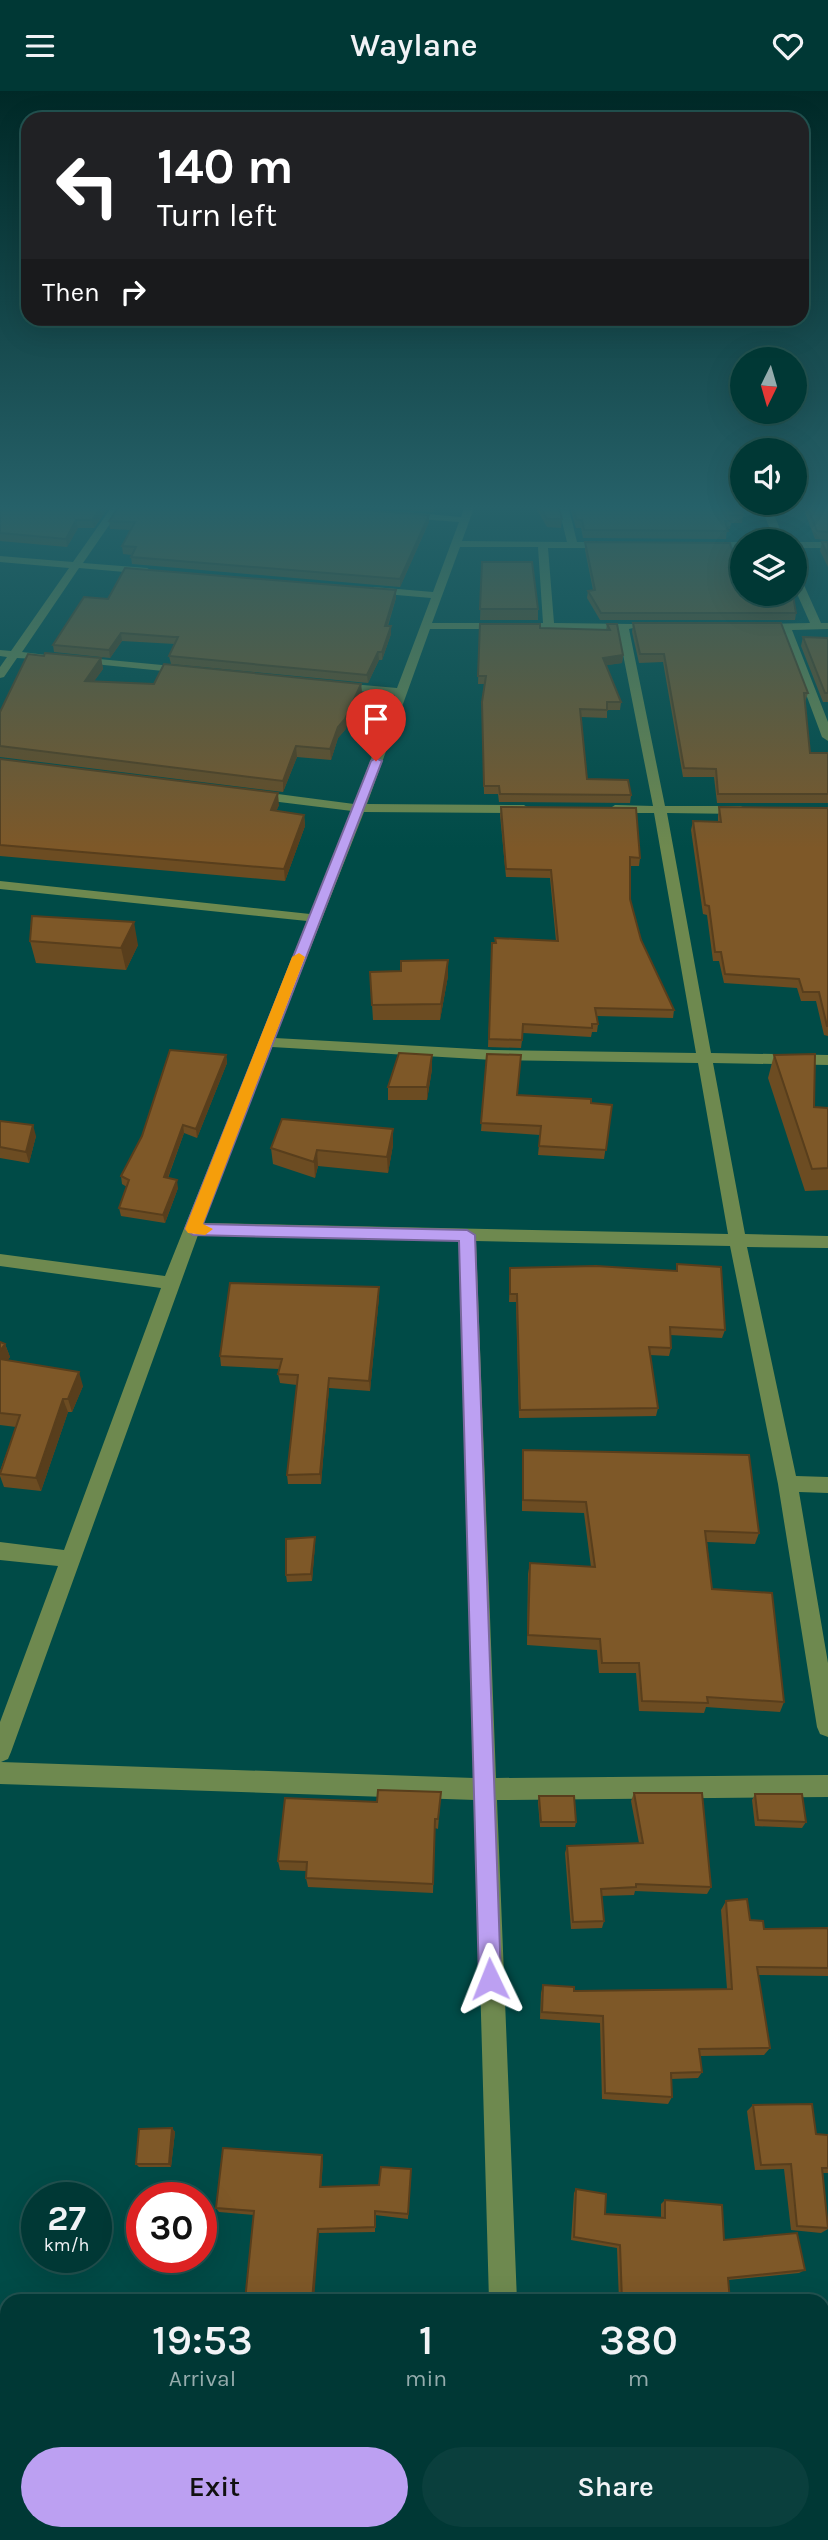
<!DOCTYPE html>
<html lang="en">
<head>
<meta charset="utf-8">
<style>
	body { margin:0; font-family:Karla,sans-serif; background:#0a3f3d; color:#f1f3f6; height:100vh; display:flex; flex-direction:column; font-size:26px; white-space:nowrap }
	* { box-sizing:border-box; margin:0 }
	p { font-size:23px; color:#95acad }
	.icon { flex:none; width:38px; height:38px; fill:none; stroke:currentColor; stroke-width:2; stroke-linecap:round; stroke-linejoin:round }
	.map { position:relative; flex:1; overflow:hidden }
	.details { position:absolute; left:0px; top:2203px; width:830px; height:247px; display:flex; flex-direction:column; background:#003835; border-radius:21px 21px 0 0; box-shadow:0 7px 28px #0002,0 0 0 2px #225250 }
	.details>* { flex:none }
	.banner { position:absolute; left:21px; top:21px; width:788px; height:214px; border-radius:21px; box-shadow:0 7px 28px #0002,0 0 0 2px #225250; background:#202124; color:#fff; overflow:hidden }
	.needle { width:46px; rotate:185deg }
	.controls { position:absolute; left:730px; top:256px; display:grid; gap:14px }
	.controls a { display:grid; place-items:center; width:77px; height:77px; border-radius:50%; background:#003835; box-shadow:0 7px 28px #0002,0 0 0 2px #225250; font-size:35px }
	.speed { position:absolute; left:21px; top:2091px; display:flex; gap:14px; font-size:35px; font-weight:700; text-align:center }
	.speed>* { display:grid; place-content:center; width:91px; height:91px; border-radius:50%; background:#003835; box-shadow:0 7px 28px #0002,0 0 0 2px #225250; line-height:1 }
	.speed small { font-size:18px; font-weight:400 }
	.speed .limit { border:10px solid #d22; background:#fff; color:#111 }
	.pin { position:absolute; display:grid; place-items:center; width:60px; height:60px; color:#fff; margin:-72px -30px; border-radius:50% 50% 50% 0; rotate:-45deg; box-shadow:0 0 7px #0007 }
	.pin .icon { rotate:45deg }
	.me { position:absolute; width:77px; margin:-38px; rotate:358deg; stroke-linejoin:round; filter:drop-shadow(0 0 5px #0008) }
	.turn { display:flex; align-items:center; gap:24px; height:147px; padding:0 21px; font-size:32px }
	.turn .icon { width:91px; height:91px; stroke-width:2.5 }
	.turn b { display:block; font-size:49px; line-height:60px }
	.then { display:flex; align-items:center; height:66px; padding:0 21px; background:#0003; gap:14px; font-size:26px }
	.eta { display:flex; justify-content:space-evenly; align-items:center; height:119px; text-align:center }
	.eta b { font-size:42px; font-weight:600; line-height:49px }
	.primary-button { display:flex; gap:14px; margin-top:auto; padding:14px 21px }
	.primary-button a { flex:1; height:80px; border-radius:42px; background:#bca0f2; color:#111; font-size:28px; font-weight:600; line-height:80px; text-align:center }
	.primary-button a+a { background:#0a3f3d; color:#f1f3f6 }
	header { display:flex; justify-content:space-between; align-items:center; height:91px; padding:0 21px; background:#003835; font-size:32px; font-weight:600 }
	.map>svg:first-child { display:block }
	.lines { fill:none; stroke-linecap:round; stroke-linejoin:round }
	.minor { fill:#6e894f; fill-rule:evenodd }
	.wall { fill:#6c4c22 }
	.shaded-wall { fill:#583e1c }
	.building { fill:#7e5828; stroke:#583e1c; stroke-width:2 }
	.route { fill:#bca0f2; stroke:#7a689d; stroke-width:2 }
	.slow { fill:#f59e0b }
</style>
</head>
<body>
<header><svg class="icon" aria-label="menu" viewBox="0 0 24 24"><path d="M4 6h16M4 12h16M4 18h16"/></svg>Waylane<svg class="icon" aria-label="heart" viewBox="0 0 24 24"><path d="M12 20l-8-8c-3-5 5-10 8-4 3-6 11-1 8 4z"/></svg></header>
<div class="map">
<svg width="828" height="2449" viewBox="0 0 828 2449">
	<rect width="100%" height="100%" fill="#004b47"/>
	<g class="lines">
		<path class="minor" d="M113,414H123L83,472L147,477L152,480L147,483L79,477L22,561L55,565V569L17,567L4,586L0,587V576L7,566L0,565V559L11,560L69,477L0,471V465L73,471Z
			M465,414H475L462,450L567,451L558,414H568L577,451H608L613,454L608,457H548L554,532L633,533V537L629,538L665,715H741L747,719L741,723L667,722L711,962L828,964V974L713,972L745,1143L828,1145V1157L747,1156L796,1385L828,1386V1402L799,1401L828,1572V1646L820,1643L817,1636L778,1393L730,1155L476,1150L496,1687L828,1684V1706L497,1709L517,2210H489L475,1709L0,1693V1631L58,1475L0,1469V1451L64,1459L161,1197L0,1175V1163L165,1185L307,830L0,798V790L310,823L352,720L255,708L249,704L255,700L354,713L395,604L340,598L334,595L340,592L397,597L431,507L374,502L369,499L374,496L433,501L459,431L406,427L401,424L406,421L461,426ZM460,456H538L543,532H432ZM430,538H618L653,715L615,714L609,718L615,722H654L696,962L493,959L275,947L364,721L524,722L530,718L524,714L367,713ZM272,956L493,969L698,972L728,1143L203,1132ZM198,1144L459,1150L474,1687L1,1671L8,1668L11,1661Z
			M760,414H770L785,450H775Z
			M709,451H742V457L706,456L704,454Z
			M794,451H828V457H794Z
			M794,480L799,483L821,532H828V538L792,539L828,631V650L822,646L782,539H758L753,536L758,533L810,532L794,496Z
			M78,566L183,576L189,579L183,582L74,571L72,569Z
			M499,2443H529L530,2449H500Z"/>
	</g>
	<path class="wall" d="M0,414H110L94,437H78L67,456L0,450Z
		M337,414H436L433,421Z
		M534,414H558L562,428L561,437L547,436Z
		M569,414H741L743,424L742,432H731L730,438H727L726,448L583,447L581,437H576Z
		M797,414H828V449L815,448L804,419Z
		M109,430L429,431L400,496L132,473L131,466L132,464L123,463L122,455L131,439L110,438Z
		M585,451L738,482L782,505L796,522L795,529H600L587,507L588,500L593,499L585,459Z
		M822,451H828V476L820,460Z
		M482,471L538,518V529H480Z
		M396,507L388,535L391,543L382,569H379L368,592L171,573L169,565L175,553L122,550L110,567L54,561L53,554L108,508Z
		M633,532L808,602L805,611L810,662H828V712H717L714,686H683L663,571L639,572L632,541Z
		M480,533L540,537L606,539L607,533L623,564L622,572L606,574L621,611L620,619H607V627L581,626L587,688L631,704L630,712L499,711L498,703H484L482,619L485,593H478Z
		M803,546L828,547V611H823L801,555Z
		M101,567L103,578L94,590L154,593H361L362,603L345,639L338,647L331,669L297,666L283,701L0,666V621Z
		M0,668L279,714L276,720L304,724L305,735L285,790L0,765Z
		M501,716L640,767L639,775H630V808L641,849L674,919L673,927L597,925L598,933L597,941H592L591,946L523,942L521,957L488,956L492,852H495V847L556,850L550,787L506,786L500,724Z
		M719,716L828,717V945L824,944L816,910H801L797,897L724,892L719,870H713L707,824L703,823L691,739L693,730L718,731V725Z
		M30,850L138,854L126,879L36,872Z
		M370,881L448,885L440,929H373Z
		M487,963L517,1004L612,1014L604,1068L538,1064L540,1044L481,1040Z
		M226,964L227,972L197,1047L184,1042L168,1087L178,1097L165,1132L121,1125L119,1117L127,1096L122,1093L121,1085Z
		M774,964L814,1016L828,1017V1099L805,1100L768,987Z
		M432,978L427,1009H388V996Z
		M0,1030L36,1045L29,1072L0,1067Z
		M393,1054L388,1082L318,1075L315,1087L273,1073L271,1057Z
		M677,1173L725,1239L722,1247L670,1244L671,1257L669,1265L650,1264L658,1317L656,1325L519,1327L516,1211H509L510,1185L676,1180Z
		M379,1196V1206L370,1300L329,1297L321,1393H288L287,1384L297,1294L280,1292L278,1283L279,1278L221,1275L220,1265Z
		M0,1251L5,1253L10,1266L7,1270L83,1295L72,1321H68L41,1400L4,1396L0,1385V1380L16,1336L0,1334Z
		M523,1359L759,1442L755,1453L707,1451L712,1498L784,1611L780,1621L706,1616L704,1622L639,1620L636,1582H599L597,1559L527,1554L528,1483L530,1472L591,1476L584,1422L522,1420V1371Z
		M315,1446V1454L312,1490L287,1491L286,1484Z
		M441,1701L438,1738L435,1737L433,1802L308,1796L306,1787V1780L280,1779L278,1770L377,1711Z
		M634,1702L711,1796L707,1803L635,1800L634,1804L601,1805L604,1830L602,1837L571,1838L565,1762L567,1755L639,1752L631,1710Z
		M755,1703L806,1731L802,1737L755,1735L752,1709Z
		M539,1705L576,1731L575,1736H540L538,1711Z
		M726,1810L750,1829L764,1838L828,1837V1885L758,1884L770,1957L764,1964L700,1965L702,1981L698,1987L671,1988L672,2006L668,2013L602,2008L600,1932L540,1928L541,1902L543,1894L574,1900L727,1898L721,1819Z
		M753,2014L816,2043L828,2044V2082H822L828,2138L821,2142L791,2139L784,2078L755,2079L747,2020Z
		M172,2037L175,2041L171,2076H139L136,2073Z
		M323,2070L321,2096L379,2094L411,2083L408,2128L375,2124V2141L319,2142L254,2124L219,2121L216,2117Z
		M576,2098L605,2123L661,2127V2113L665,2109L724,2149L805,2179L799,2182L728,2189L730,2210H619L617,2157L571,2149L574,2102Z
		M748,2443H795V2449H749Z"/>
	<path class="shaded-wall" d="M103,414H110L94,437L92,429Z
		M429,424V431L400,496V488Z
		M76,429L78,437L67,456L66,448Z
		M396,499V507L385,542V535Z
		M391,535V543L382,569V561Z
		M121,542L122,550L110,567L109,559Z
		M378,561L379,569L368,592L367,584Z
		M623,564L622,572L602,575L603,567Z
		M101,567L103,578L87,600L85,590Z
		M361,593L362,603L345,639L338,647L331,669L330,658L338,636Z
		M296,655L297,666L283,701V690Z
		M278,702L279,714L272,731L271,719Z
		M304,724L305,735L285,790L284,778Z
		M134,831L138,854L126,879L121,857Z
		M448,869V885L440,929L441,913Z
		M226,964L227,972L197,1047L196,1038Z
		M432,964V978L427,1009V996Z
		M33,1034L36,1045L29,1072L26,1061Z
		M183,1034L184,1042L165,1094L164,1086Z
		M393,1038V1054L388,1082L387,1066Z
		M317,1059L318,1075L315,1087L314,1071Z
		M177,1089L178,1097L165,1132L163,1124Z
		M379,1196V1206L370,1300L369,1290Z
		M5,1253L10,1266L0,1280V1260Z
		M79,1281L83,1295L72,1321L68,1308Z
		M329,1287V1297L321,1393L320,1383Z
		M63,1308L68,1321L41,1400L36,1387Z
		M315,1446V1454L312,1490L311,1483Z
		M172,2037L175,2041L171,2076L169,2073Z
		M322,2064L323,2070L321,2101L320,2096Z
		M318,2138L319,2142L314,2210H312Z"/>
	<path class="building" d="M0,414H103L92,429H76L66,448L0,442Z
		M120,414H293L429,424L400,488L131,466L136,456L122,455L135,431L109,430Z
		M539,414H558L562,428H547Z
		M572,414H741L743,424H730L732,430H725L728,440L584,439L582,429H577Z
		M807,414H828V441L817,440Z
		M585,451L730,452L738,482L742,483V502H781L782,505H793L796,522H601L588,500L595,499Z
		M822,451H828V464Z
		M482,471H532L538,518H480Z
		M125,477L396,499L385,535H391L382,561H378L367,584L169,565L178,546H174L121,542L109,559L53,554L84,506L108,508Z
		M633,532H781L808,602H804L810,662H828V703H718L716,678L684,677L664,563H640Z
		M480,533H540V537L610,539L607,533H617L623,564L603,567L621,611H607V619L580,618L587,688L628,689L631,704L500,703L499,695H484L482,611L486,585H478Z
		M803,546L828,547V602H825Z
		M45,562L101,567L85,590L154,593L164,573L361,593L345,628L338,636L330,658L296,655L283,690L0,655V621L28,563L44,565Z
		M0,668L278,702L271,719L304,724L284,778L0,754Z
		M501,716L636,717L640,767L630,766V808L641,849L674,919L595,917L598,933H592V937L523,933L522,949L489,948L492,852H496L495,847L558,850L551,779L506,778Z
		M719,716L828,717V935H827L819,901H803L799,888L725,883L721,861H715L709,815L705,814L693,730L721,731Z
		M32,825L134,831L121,857L30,850Z
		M448,869L441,913L372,914L370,881L401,880V870Z
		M170,959L226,964L196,1038L183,1034L164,1086L177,1089L163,1124L119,1117L129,1089L121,1085L142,1045Z
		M399,962L432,964L427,996H388Z
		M487,963L521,964L517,1004L591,1008V1012L612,1014L606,1059L539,1055L541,1035L481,1032Z
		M815,963L814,1016L828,1017V1077L812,1078L774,964Z
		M282,1028L393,1038L387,1066L317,1059L314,1071L271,1057Z
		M0,1030L33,1034L26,1061L0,1056Z
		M677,1173L721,1176L725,1239L670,1236L671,1257L649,1256L658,1317L520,1319L517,1203H510V1177L596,1175L677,1180Z
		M230,1192L379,1196L369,1290L329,1287L320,1383L287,1384L298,1284L278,1283L282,1268L220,1265Z
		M0,1251L5,1253L0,1260Z
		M0,1268L79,1281L68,1308H63L36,1387L0,1383L20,1324L0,1322Z
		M523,1359L749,1364L759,1442L705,1440L712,1498L772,1502L784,1611L707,1606L708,1612L642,1610L639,1572H602L600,1548L528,1544L530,1472L595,1476L586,1411L523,1409Z
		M315,1446L311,1483L286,1484V1448Z
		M378,1699L441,1701L438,1728H435L433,1793L306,1787L307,1771L278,1770L285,1707L377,1711Z
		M634,1702H702L711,1796L636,1793V1796L601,1798L604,1830L573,1831L567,1755L643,1752Z
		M755,1703H802L806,1731L758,1729Z
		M539,1705H574L576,1731H541Z
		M747,1808L750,1829L763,1830L764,1838L828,1837V1877L757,1876L770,1957L699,1958L702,1981L671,1982L672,2006L605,2002L603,1925L542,1921L543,1894L574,1896V1900L732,1898L726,1810Z
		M812,2013L816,2043L828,2044V2077H822L828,2137L797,2135L791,2073L761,2074L753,2014Z
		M172,2037L169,2073H136L139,2038Z
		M223,2057L322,2064L320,2096L379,2094L381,2076L411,2078L408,2123L375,2120V2136L318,2138L312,2210H245L254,2120L216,2117Z
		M576,2098L606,2103L605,2123L665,2127V2109L722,2114L724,2149L797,2142L805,2179L728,2187L730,2210H622L620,2154L574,2146Z
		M822,2275L826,2276L828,2318H822Z
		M283,2443H449V2449H283Z
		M653,2443H691L692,2449H654Z
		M756,2443H795V2449H756Z"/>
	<linearGradient id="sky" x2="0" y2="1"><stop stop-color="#002927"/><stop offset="0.55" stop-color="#266169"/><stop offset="1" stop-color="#266169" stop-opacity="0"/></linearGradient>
	<rect width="828" height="757" fill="url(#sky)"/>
	<path class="route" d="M376,667L382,670L203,1133L467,1139L475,1144L501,1888L498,1896L490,1899L482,1896L479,1888L459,1150L193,1144L185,1138L371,670Z"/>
	<path class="slow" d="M299,862L305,866L203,1133L213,1138L205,1144L188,1142L185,1138L292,866Z"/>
</svg>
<div class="controls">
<a><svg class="needle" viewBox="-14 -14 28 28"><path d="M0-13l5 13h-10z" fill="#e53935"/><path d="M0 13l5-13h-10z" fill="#95acad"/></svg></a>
<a><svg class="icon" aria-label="sound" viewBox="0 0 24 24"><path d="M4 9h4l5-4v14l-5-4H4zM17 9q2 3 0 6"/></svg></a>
<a><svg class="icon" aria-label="layers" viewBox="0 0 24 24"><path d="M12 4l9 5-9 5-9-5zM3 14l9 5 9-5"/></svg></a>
</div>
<div class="speed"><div>27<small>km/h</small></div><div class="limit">30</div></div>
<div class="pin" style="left:376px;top:670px;background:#d93025"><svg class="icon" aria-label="arrive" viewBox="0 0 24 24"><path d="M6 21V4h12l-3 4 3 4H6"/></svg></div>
<svg class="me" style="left:490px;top:1888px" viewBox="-20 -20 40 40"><path d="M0-17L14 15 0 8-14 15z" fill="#bca0f2" stroke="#fff" stroke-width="4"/></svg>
<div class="banner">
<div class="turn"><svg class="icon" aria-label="left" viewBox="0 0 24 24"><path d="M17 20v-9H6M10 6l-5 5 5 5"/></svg><div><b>140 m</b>Turn left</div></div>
<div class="then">Then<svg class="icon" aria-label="right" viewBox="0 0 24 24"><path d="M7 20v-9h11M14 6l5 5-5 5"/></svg></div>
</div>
<section class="details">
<div class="eta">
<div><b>19:53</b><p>Arrival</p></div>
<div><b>1</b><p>min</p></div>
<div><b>380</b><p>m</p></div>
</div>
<div class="primary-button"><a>Exit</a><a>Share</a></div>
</section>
</div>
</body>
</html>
